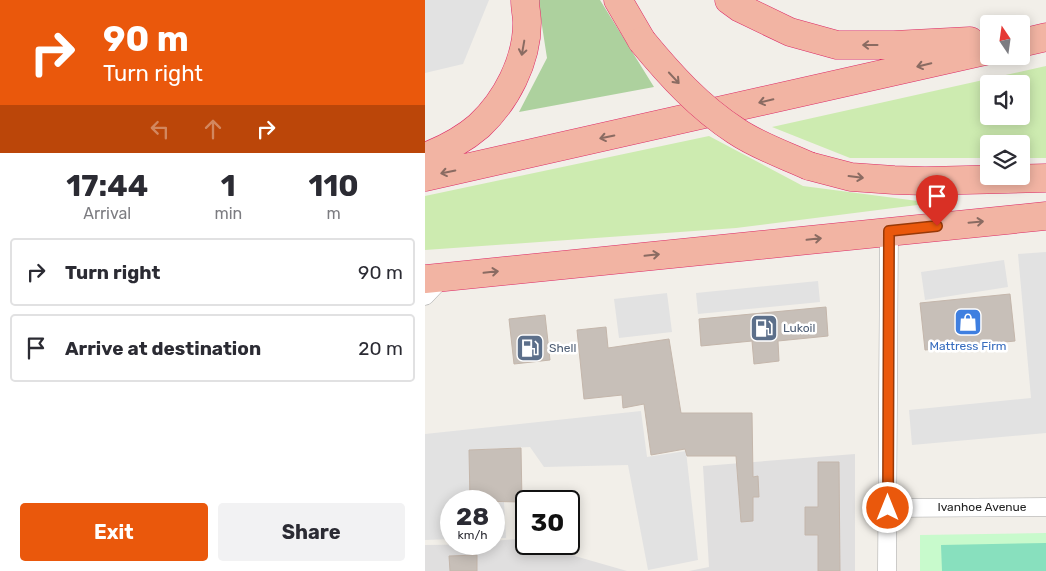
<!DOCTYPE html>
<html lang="en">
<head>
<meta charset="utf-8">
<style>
	body { margin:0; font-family:Rubik,sans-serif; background:#f2f2f3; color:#2b2b33; height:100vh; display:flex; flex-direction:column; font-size:19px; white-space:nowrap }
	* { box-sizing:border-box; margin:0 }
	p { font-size:16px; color:#7c7c81 }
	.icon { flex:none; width:28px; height:28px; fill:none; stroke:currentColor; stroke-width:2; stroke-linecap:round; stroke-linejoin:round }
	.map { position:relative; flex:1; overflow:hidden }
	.panel { display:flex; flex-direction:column; background:#fff; width:425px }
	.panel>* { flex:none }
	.hud { background:#ea580c; color:#fff; overflow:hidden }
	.needle { width:32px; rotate:347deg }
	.buttons { position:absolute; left:555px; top:15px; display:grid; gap:10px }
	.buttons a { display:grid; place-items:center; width:50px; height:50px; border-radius:5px; background:#fff; box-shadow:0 2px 12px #0003; font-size:25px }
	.speed { position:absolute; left:15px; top:490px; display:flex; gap:10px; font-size:25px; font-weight:700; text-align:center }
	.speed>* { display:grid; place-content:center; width:65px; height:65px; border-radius:50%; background:#fff; box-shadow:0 2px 12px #0003; line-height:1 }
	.speed small { font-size:12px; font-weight:400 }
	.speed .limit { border:2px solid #111; border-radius:8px; background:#fff; color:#111 }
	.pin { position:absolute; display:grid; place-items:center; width:42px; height:42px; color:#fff; margin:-51px -21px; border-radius:50% 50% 50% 0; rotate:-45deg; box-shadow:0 0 5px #0007 }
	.pin .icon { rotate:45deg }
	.me { position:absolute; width:55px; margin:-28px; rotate:0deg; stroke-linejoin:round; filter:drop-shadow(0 0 4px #0008) }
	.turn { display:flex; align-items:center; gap:18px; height:105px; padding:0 20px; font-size:22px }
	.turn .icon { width:65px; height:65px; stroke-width:2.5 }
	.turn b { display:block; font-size:35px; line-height:42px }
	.lanes { display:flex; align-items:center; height:48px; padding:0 20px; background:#0003; justify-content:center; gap:25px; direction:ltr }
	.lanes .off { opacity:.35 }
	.eta { display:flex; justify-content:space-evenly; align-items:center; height:85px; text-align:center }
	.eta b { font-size:30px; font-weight:700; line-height:35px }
	.action { display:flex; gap:10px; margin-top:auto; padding:10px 20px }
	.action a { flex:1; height:58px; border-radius:5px; background:#ea580c; color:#fff; font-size:20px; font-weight:700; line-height:58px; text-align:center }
	.action a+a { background:#f2f2f3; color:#2b2b33 }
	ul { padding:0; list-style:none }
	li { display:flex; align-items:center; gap:15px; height:68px; margin:0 10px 8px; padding:0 10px; border:2px solid #e1e1e2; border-radius:5px }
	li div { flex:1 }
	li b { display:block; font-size:19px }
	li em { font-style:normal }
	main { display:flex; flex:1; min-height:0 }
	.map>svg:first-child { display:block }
	.residential { fill:#e0dfdf }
	.grass { fill:#cdebb0; fill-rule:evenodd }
	.forest { fill:#add19e }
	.park { fill:#c8facc }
	.pitch { fill:#88e0be }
	.parking { fill:#e2e2e2 }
	.building { fill:#c7bfb8; stroke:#c4b6ab }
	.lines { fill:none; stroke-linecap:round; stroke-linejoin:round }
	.minor-casing { stroke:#a9a9a9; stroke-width:19 }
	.trunk-casing { stroke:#dc2a67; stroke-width:29 }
	.minor { stroke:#fff; stroke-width:18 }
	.trunk { stroke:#f2b4a3; stroke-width:28 }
	.trunk-bridge-casing { stroke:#dc2a67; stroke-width:29; stroke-linecap:butt }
	.trunk-bridge { stroke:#f2b4a3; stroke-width:28 }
	.oneway { stroke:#8a6b62 }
	.route-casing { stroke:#983908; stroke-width:12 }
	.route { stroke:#ea580c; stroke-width:9 }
	.labels { text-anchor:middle; stroke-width:5; stroke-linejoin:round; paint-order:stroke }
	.service-label { font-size:12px; fill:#4e5e75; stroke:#fff; text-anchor:start }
	.shop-label { font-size:12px; fill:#366cbe; stroke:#fff }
	.street-label { font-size:12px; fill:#222; stroke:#fff }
</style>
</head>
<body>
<main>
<section class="panel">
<div class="hud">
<div class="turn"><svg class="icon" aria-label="right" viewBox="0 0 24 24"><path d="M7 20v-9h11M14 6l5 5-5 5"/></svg><div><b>90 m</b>Turn right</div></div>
<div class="lanes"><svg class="icon off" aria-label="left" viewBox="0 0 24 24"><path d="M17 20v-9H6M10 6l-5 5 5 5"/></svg><svg class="icon off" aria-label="ahead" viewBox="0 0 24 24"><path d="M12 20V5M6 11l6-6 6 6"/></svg><svg class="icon" aria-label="right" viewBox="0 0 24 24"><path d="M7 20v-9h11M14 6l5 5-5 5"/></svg></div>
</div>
<div class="eta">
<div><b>17:44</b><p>Arrival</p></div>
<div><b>1</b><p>min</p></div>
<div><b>110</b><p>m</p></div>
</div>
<ul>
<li><svg class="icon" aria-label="right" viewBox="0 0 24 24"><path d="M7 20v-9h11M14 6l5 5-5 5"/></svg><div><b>Turn right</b></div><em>90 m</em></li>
<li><svg class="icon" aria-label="arrive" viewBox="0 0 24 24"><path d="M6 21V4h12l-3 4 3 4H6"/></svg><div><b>Arrive at destination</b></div><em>20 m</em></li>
</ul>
<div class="action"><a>Exit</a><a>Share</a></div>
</section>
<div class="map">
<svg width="621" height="571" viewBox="0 0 621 571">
	<rect width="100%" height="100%" fill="#f2efe9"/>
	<path class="residential" d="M430,454V571H264L284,567L278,466Z
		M92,539L101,542V544H108L202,571H0V545L69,544V541Z"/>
	<path class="grass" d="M621,66V158H596V144H564V158H425L347,127ZM564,84H596V116H564Z
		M284,136L378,186L508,203L311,228L0,250V196Z"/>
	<path class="forest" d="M113,0H175L229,87L94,112L122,58Z"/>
	<path class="park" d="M621,533V571H495V535Z"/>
	<path class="pitch" d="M621,543V571H517L516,545Z"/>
	<path class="parking" d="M0,0H64L38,64L0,73Z
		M621,252V433L487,445L484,410L606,398L593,254Z
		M579,260L583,287L500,300L496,272Z
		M393,281L395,302L273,314L271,293Z
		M242,293L247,332L194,338L189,299Z
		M216,411L222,457L261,451L273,560L223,570L203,465L119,467L105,447L44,450L45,501H26V539L0,540V434Z
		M79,502L81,538H69V503Z"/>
	<path class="building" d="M585,294L590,341L500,350L495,303Z
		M401,307L403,336L353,341L354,361L329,364L327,341L276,346L274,319Z
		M120,315L125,360L89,364L84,319Z
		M181,327L183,348L244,339L256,413H327L328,477L333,476L334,497H328V521L316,522L311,456H262L260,449L226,455L219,404L198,408L197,395L159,399L152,330Z
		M96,448L97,502L45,501L44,450Z
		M393,462H414L415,571H393V535H380V507H393Z
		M52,555V571H25L24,556Z"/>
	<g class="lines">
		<g class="minor-casing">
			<path id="minor" d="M0,296L17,278
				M463,508L621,507
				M462,571L464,231"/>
		</g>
		<g class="trunk-casing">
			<path id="trunk" d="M193,0L217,41
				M304,0L315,8L365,32L412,45H469L545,41
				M596,43L621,37
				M0,157C18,150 39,139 54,126C81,101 102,61 102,23C102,16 100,8 100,0
				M384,166L426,177L469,180L500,181L621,178
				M0,177L564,50
				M0,279L621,216"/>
		</g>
		<use href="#minor" class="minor"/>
		<use href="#trunk" class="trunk"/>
		<g class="trunk-bridge-casing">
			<path id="trunk-bridge" d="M217,41C245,75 274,107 311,131C333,146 360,155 384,166"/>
		</g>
		<use href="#trunk-bridge" class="trunk-bridge"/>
	</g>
	<defs><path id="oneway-shaft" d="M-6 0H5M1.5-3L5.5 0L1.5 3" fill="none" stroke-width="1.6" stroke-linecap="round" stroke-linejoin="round" transform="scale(1.25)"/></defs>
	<g class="oneway">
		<use href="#oneway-shaft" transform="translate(445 45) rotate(-180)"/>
		<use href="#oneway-shaft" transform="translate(98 48) rotate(100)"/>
		<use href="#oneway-shaft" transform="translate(499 65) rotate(167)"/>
		<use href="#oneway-shaft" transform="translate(249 78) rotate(47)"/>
		<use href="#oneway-shaft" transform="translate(341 101) rotate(167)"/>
		<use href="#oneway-shaft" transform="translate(182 137) rotate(168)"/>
		<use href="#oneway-shaft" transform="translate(23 172) rotate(168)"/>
		<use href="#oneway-shaft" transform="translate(431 177) rotate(7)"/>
		<use href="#oneway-shaft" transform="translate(551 222) rotate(-5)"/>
		<use href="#oneway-shaft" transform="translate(389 239) rotate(-6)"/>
		<use href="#oneway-shaft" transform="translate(227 255) rotate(-6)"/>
		<use href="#oneway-shaft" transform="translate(66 272) rotate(-6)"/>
	</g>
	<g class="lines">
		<g class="route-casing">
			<path id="route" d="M463,508L464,231L512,226"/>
		</g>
		<use href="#route" class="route"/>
	</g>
	<defs>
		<g id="shop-square" transform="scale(1.4375)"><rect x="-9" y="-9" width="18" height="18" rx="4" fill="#3f7fe0" stroke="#fff"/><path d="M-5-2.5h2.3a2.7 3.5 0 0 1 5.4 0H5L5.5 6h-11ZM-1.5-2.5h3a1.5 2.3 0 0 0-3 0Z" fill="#fff"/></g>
		<g id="fuel-square" transform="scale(1.4375)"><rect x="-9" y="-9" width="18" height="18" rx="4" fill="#5c6f8a" stroke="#fff"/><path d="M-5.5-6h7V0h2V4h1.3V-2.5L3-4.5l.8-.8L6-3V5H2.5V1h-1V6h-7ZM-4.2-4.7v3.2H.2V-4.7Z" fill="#fff"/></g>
	</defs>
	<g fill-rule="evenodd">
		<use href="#shop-square" x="543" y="322"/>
		<use href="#fuel-square" x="339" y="328"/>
		<use href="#fuel-square" x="105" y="348"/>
	</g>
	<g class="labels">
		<g class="service-label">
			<text x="358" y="332">Lukoil</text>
			<text x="124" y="352">Shell</text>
		</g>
		<g class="shop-label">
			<text x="543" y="350">Mattress Firm</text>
		</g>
		<g class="street-label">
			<text x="557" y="511">Ivanhoe Avenue</text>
		</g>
	</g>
</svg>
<div class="buttons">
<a><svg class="needle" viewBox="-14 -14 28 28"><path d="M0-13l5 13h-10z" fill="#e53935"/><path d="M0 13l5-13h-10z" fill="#7c7c81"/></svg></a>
<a><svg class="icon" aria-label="sound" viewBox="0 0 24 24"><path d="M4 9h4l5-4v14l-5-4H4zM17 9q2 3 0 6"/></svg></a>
<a><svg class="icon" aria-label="layers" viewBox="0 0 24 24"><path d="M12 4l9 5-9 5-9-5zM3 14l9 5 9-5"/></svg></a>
</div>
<div class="speed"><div>28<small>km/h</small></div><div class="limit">30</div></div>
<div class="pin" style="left:512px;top:226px;background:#d93025"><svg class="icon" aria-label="arrive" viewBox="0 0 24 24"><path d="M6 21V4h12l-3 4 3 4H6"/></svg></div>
<svg class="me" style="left:463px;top:508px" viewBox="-20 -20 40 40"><circle r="17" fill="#ea580c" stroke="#fff" stroke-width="3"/><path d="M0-11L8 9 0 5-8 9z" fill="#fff"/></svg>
</div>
</main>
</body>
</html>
